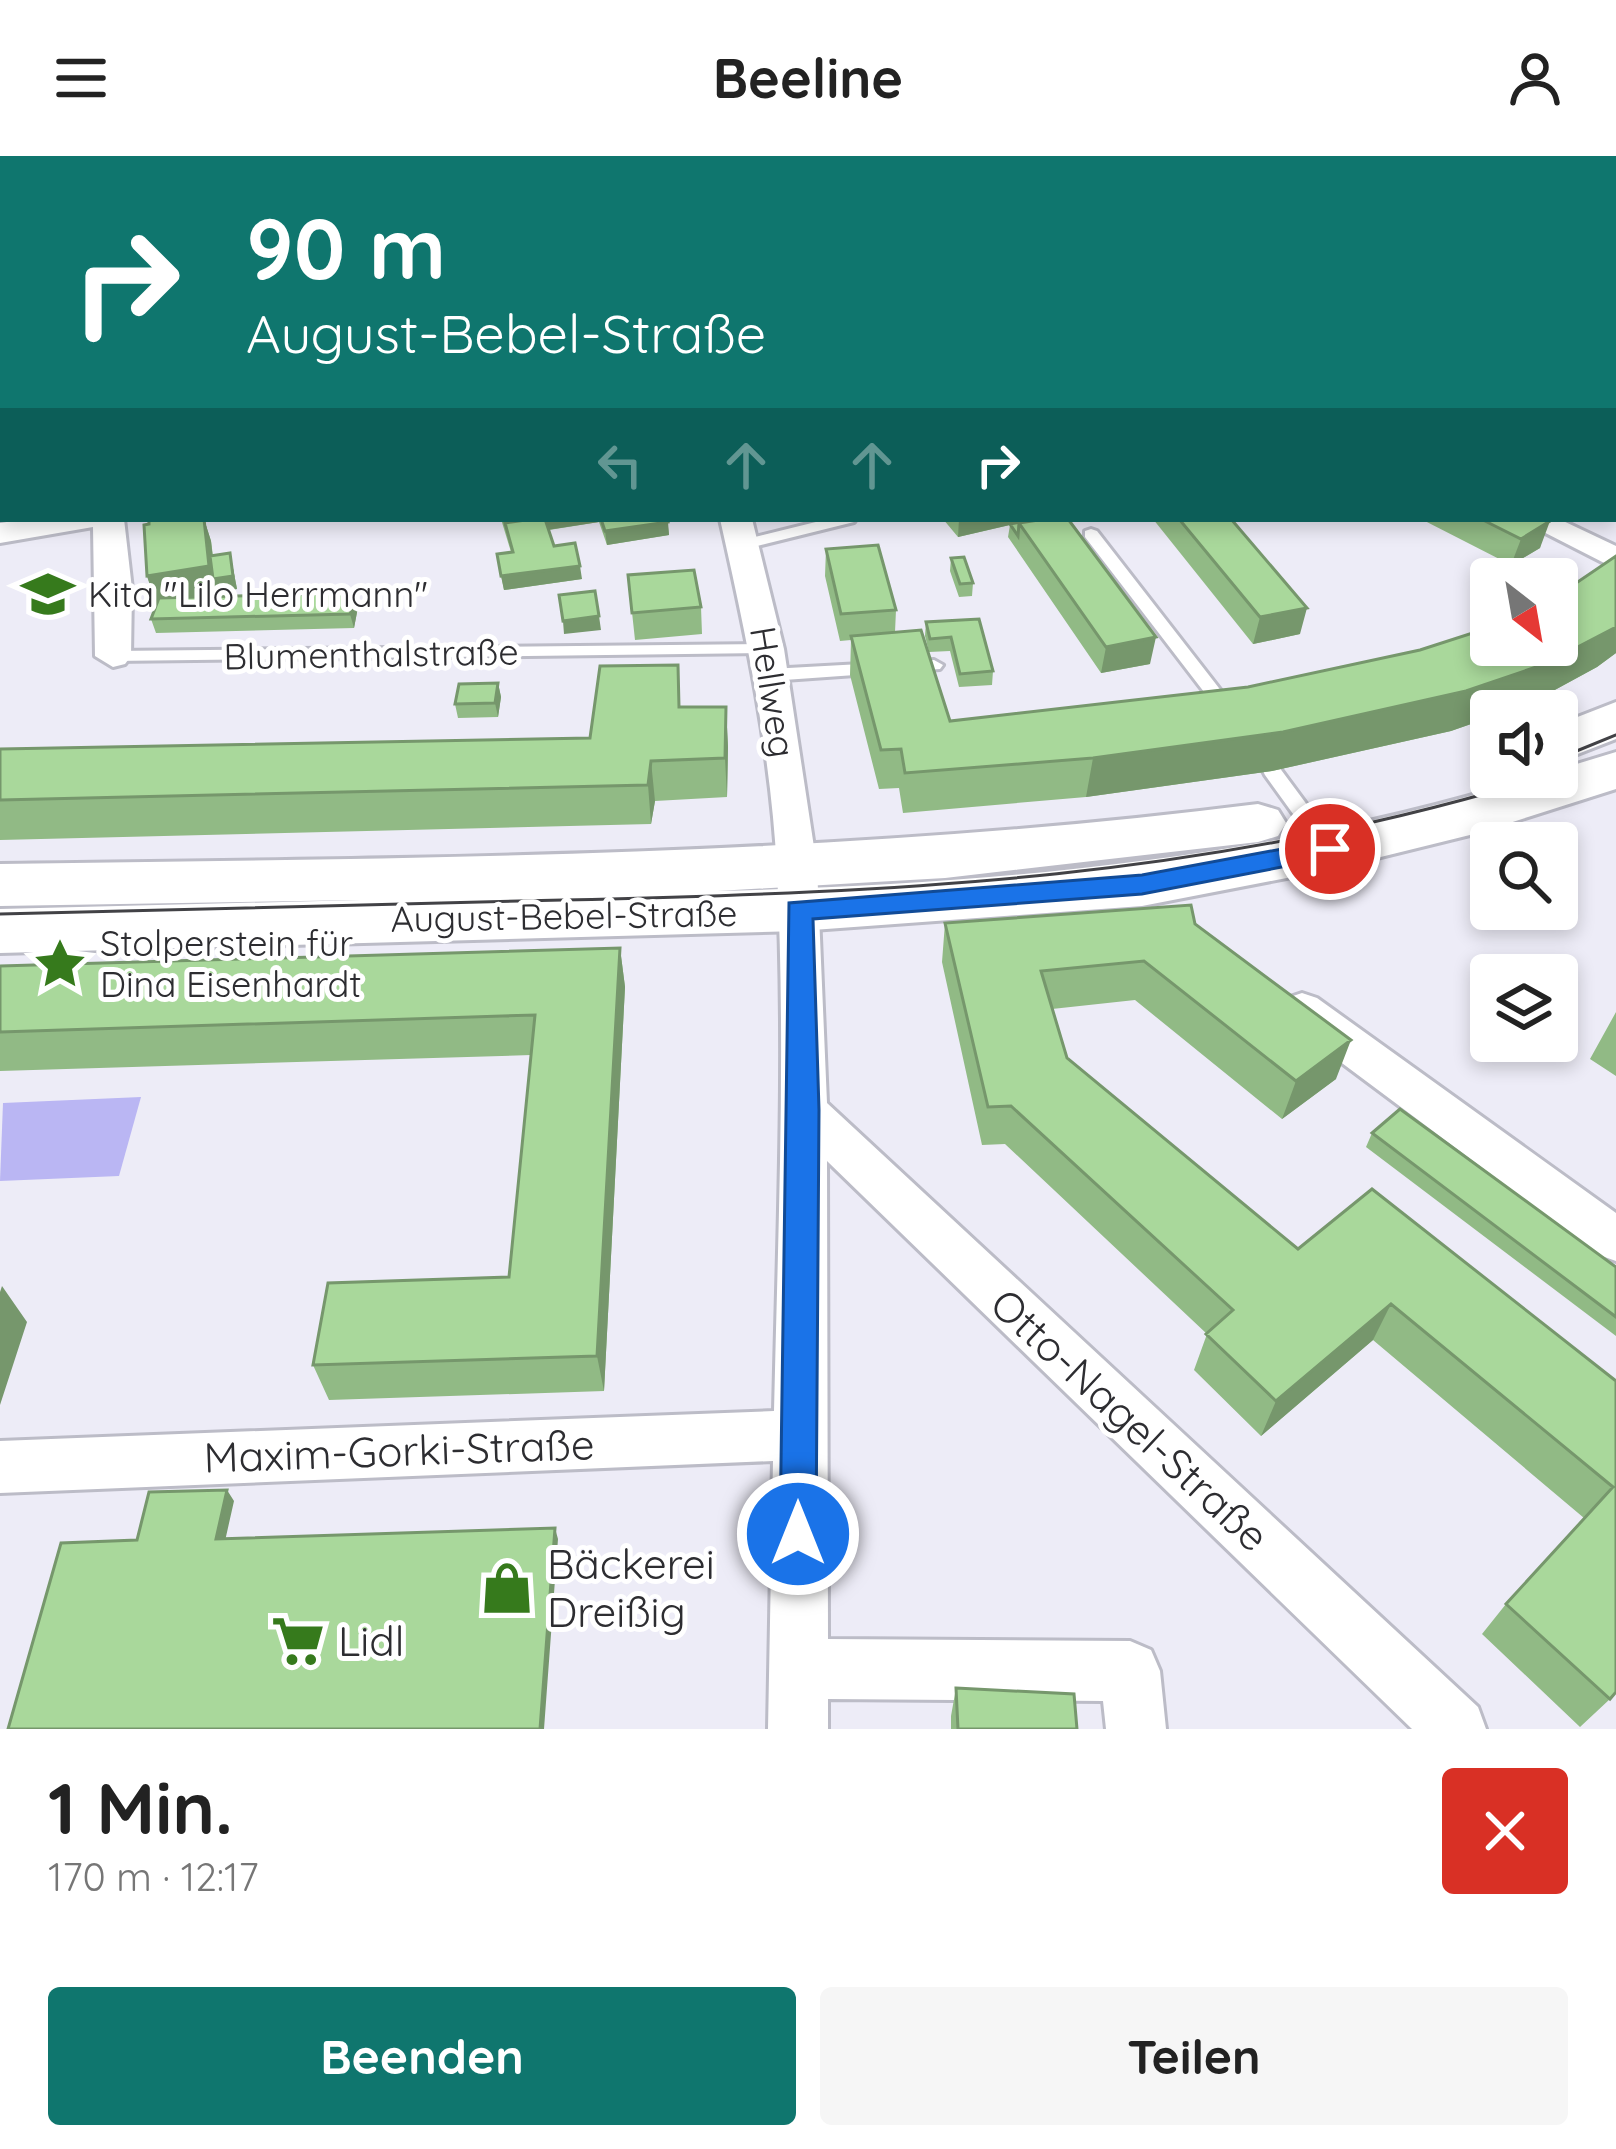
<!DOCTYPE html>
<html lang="de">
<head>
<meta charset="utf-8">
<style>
	body { margin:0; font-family:Quicksand,sans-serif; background:#f6f6f6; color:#222; height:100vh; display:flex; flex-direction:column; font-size:45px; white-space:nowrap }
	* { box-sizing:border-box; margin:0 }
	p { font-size:39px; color:#767676 }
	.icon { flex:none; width:66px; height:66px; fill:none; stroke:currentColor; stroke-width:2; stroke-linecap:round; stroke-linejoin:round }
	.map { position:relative; height:1573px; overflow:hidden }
	.panel { display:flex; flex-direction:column; background:#fff; flex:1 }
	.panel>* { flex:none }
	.banner { position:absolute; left:0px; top:0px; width:1617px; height:366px; box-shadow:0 6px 18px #0003; background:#0f766e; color:#fff; overflow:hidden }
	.needle { width:78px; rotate:149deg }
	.controls { position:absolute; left:1470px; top:402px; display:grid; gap:24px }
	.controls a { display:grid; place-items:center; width:108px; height:108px; border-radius:12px; background:#fff; box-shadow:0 6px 18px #0003; font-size:60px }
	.pin { position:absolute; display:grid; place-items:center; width:102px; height:102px; color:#fff; margin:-51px; border:6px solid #fff; border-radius:50%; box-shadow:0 3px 12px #0007 }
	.me { position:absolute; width:132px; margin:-66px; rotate:0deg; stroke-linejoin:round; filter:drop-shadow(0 0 9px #0008) }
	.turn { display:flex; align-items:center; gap:42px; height:252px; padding:0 48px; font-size:54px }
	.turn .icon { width:156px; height:156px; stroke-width:2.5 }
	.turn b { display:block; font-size:84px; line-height:102px }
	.lanes { display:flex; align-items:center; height:114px; padding:0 48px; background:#0003; justify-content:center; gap:60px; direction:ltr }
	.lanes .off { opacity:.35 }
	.round { display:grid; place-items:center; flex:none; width:126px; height:126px; border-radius:12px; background:#f6f6f6 }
	.headline { display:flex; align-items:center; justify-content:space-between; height:204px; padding:0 48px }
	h1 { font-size:72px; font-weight:700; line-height:90px }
	.button { display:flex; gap:24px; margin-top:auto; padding:24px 48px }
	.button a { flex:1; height:138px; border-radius:12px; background:#0f766e; color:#fff; font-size:48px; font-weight:700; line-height:138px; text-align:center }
	.button a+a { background:#f6f6f6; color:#222 }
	header { display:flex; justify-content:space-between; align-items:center; height:156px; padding:0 48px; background:#fff; font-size:54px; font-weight:700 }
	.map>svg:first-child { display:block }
	.green { fill:#bab6f3 }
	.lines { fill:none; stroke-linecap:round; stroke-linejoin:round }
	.lane-casing { stroke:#bcbcc7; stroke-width:6 }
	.street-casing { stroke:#bcbcc7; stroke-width:6 }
	.secondary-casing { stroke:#bcbcc7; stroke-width:6 }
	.lane { fill:#fff; fill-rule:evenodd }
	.street { fill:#fff; fill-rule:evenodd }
	.secondary { fill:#fff; fill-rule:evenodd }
	.tram { stroke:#424246; stroke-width:3 }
	.wall { fill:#91ba85 }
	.shaded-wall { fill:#76976c }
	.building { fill:#a9d89b; stroke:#76976c; stroke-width:3 }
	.route { fill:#1a73e8; stroke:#114b97; stroke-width:3 }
	.labels { text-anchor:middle; stroke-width:10; stroke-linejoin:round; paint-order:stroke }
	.poi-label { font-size:36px; fill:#2d2d31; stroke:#fff; text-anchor:start }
	.street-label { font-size:36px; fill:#2d2d31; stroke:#fff }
	.near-street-label { font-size:42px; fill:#2d2d31; stroke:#fff }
	.near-poi-label { font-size:42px; fill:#2d2d31; stroke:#fff; text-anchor:start }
</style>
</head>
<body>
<header><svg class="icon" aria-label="menu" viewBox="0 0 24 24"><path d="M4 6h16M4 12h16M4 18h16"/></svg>Beeline<svg class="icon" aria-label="person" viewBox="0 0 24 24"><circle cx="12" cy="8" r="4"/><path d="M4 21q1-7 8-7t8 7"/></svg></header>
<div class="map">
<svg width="1616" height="1573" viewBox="0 0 1616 1573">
	<rect width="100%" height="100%" fill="#edecf7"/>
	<path class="green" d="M141,941L119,1020L0,1025L3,947Z"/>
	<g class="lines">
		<g class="lane-casing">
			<path id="lane" d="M828,363H856L854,366L745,393L737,388L739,385Z
				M1091,373L1097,375L1236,554L1239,558L1236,562H1224L1085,381V375Z
				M767,488L773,489V497L113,505L104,500L113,495Z
				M934,504L943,509L940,513L770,525L761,519L770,513Z
				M1272,609L1279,611L1336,688L1339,693L1336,698H1322L1265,619L1263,615L1265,611Z"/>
		</g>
		<g class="street-casing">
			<path id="street" d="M54,0H78L79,3H55Z
				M336,0H377L334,3Z
				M505,0H529L531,3H507Z
				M1555,0H1581L1553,3Z
				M0,43H3L0,58Z
				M27,363H124L132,433L131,500L125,508L113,511L95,500L93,371L0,387V367Z
				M720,363H752L784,493L817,711L827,947L1478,1551L1486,1573H1412L827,1005L828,1483L1130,1485L1151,1494L1160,1515L1166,1573H1106L1103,1545L828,1543V1573H768L773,1305L0,1337V1285L774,1255C778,1075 786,895 777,715C771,597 746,478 720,363Z
				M1518,363H1559L1616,390V413Z
				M1302,837L1317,842L1616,1057V1105L1599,1099L1287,866L1280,854L1287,842Z"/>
		</g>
		<g class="secondary-casing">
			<path id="secondary" d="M1616,546V583L1557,606V569Z
				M1616,596V633L1478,677L1328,714L1142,750L799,775L0,797V753L361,744L0,750V708C421,702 840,701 1258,648L1278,654L1286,667L1278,680L1258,686L945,722L717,735C993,728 1269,704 1534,621H1557V614Z"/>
		</g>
		<use href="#lane" class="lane"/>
		<use href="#street" class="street"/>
		<use href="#secondary" class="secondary"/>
		<path class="tram" d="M1557,603L1616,579
			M0,758C188,753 376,749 563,744C905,736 1212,723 1542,621"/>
	</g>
	<path class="wall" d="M576,0H691V2L578,3Z
		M1448,0H1509L1508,3H1447Z
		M1614,29H1616V77L1614,76Z
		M1614,172L1616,173V224H1614Z
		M204,363L211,385L213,400L230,397L237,433L188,441L355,437L358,451L354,472L156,477L151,463L156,447L147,420L144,370Z
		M501,363H667L669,379L607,389L599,366L549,374L554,390L582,423L504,434L497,398L511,396Z
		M943,363H1023L1022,366L1150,508L1101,517L1008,381L1010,369L958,381Z
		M1153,363H1231L1300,478L1253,488Z
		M1421,363H1545L1540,392L1511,409Z
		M826,393L896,454L895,476L950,565L1248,531L1491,489L1616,400V497L1597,511L1529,548L1491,555V561L1451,575L1272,615L1086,641L903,657L899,632L879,633L850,519L851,484L840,485L825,420Z
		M951,402L973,427L972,440L959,441L950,415Z
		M628,419L701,451L702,478L635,484Z
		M979,463L993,515L992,529L959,531L950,495L929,496L925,480L926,466Z
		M498,527L501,541L498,561L458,562L455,548Z
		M681,551H726L728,591L727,641L655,645L651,668L0,684V593L590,582Z
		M945,767L1195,768L1336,923L1282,963L1135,844L1052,853L1067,902L1298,1093L1616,1225L1610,1543L1580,1571L1482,1478L1506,1448L1584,1362L1373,1184L1261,1280L1194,1214L1207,1178L1005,988L982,989L942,806Z
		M620,792L625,831L604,1235L329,1244L313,1209L509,1121L531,899L0,915V810Z
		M1616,856V920L1590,903Z
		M1372,977L1616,1111V1180L1366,991Z
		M956,1532L1077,1573H951V1560Z"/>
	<path class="shaded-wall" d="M120,0H217L218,2L121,3Z
		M3,102V128L0,129V103Z
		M0,141H3V167L0,168Z
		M3,179V215H0V180Z
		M0,235H3V262H0Z
		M0,294H3V341H0Z
		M204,363L211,385L215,423L230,397L237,433L156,447L147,420Z
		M504,363H599V366L508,380Z
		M959,363H1023L1022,366L958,381Z
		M1550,365L1540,392L1511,409L1521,383Z
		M668,366L669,379L607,389L605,375Z
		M580,410L582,423L504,434L501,420Z
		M355,437L358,451L354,472L350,458Z
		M1307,452L1300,478L1253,488L1260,461Z
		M599,460L601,474L564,478L563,465Z
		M1616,471V497L1597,511L1529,548L1508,555H1491V561L1451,575L1272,615L1086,641L1093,602Z
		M1156,481L1150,508L1101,517L1106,491Z
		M498,527L501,541L498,561L495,547Z
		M726,551L728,591L727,641L725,602Z
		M651,605L655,645L651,668L648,629Z
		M620,792L625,831L604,1235L597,1200Z
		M1351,884L1336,923L1282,963L1296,925Z
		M2,1130L27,1166L0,1249V1136Z
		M1391,1148L1373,1184L1261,1280L1276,1245Z
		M227,1334L234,1345L223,1394L216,1383Z
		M555,1372L558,1383L544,1573H540Z"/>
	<path class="building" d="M302,0H306L307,3H279Z
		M393,0H418L420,3H394Z
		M591,0H632L634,3H593Z
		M1356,0H1390L1396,2L1366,3Z
		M3,120V141H0V121Z
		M3,166V188L0,189V167Z
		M1614,172L1616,173V196L1614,195Z
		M3,211V235H0V212Z
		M3,277V294H0V278Z
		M149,363H204L209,410L147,420L144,369L149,368Z
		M533,363H545L554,390L575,387L580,410L501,420L497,398L513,396L505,367Z
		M601,363H667L668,366L605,375Z
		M1036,363H1045L1019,367L1018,380L1010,368Z
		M1045,363H1068L1156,481L1106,491L1019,367Z
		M1179,363H1231L1307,452L1260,461Z
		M1481,363H1545L1550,365L1521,383Z
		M878,389L896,454L841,458L826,393Z
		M230,397L233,420L213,423L210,400Z
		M1616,400V471L1545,508L1466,535L1283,576L1093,602L905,617L901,593L881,594L851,480L921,474L950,565L1248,531L1420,494L1491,471V489H1557V440Z
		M964,401L973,427L960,428L951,402Z
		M694,414L701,451L632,457L628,419Z
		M595,435L599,460L563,465L559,439Z
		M355,437L350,458L151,463L159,442Z
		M979,463L993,515L960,518L951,481L930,483L926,466Z
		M678,509L679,551H726L725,602L651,605L648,629L0,644V593L590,582L600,510Z
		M498,527L495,547L455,548L459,528Z
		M1191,749L1195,768L1351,884L1296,925L1144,805L1041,815L1067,902L1298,1093L1372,1033L1616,1225V1536L1610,1543L1506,1448L1613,1331L1391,1148L1276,1245L1206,1178L1233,1154L1011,950L988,951L945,767Z
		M620,792L597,1200L313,1209L328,1127L509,1121L535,859L0,876V810Z
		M1400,953L1616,1111V1161L1372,977Z
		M227,1334L216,1383L555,1372L540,1573H8L61,1387L137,1384L149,1336Z
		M956,1532L1074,1538L1077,1573H958Z"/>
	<path class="route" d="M1330,684L1339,687V700L1142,738L813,763L819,954L816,1378L811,1391L798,1396L785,1391L780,1378L789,747L1142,719Z"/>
	<defs>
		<g id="school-bare" transform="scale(4.14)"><path d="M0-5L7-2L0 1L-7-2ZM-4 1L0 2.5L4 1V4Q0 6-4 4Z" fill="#367a1c" stroke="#fff" stroke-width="2.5" paint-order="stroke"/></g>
		<g id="sight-bare" transform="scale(4.14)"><path d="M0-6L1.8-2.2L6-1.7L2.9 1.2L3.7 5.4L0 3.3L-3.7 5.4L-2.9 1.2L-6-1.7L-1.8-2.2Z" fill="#367a1c" stroke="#fff" stroke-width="2.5" paint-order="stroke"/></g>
		<g id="shop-bare" transform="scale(4.14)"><path d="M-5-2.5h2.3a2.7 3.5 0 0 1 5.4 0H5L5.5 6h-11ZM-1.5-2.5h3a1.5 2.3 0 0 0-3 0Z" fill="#367a1c" stroke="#fff" stroke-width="2.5" paint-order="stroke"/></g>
		<g id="supermarket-bare" transform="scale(4.14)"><path d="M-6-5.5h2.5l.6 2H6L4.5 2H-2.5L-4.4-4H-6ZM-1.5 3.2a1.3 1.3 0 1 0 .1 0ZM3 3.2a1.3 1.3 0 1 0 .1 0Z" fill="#367a1c" stroke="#fff" stroke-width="2.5" paint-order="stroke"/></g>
	</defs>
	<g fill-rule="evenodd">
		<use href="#school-bare" x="48" y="438"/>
		<use href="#sight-bare" x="60" y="808"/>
		<use href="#shop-bare" x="507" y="1432"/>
		<use href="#supermarket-bare" x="298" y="1485"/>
	</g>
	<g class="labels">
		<g class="poi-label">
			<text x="88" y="451">Kita "Lilo Herrmann"</text>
			<text x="100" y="800">Stolperstein für<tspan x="100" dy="41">Dina Eisenhardt</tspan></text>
		</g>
		<g class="street-label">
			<text transform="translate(371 498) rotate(-1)" y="13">Blumenthalstraße</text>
			<text transform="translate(773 536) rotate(81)" y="13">Hellweg</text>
			<text transform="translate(564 760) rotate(-1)" y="13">August-Bebel-Straße</text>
		</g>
		<g class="near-street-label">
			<text transform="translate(1130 1264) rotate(43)" y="15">Otto-Nagel-Straße</text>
			<text transform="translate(399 1295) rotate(-2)" y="15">Maxim-Gorki-Straße</text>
		</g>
		<g class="near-poi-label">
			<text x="547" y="1423">Bäckerei<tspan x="547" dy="48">Dreißig</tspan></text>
			<text x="338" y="1500">Lidl</text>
		</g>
	</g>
</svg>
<div class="controls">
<a><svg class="needle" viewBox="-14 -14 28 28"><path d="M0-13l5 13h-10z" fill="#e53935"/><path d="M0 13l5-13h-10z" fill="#767676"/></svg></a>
<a><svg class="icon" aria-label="sound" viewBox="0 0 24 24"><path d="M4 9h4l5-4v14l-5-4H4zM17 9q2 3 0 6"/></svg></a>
<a><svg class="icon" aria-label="search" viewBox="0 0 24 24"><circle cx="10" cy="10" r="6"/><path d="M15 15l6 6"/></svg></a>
<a><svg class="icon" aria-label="layers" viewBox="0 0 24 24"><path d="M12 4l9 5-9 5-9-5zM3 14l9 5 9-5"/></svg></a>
</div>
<div class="pin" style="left:1330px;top:693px;background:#d93025"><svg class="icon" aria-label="arrive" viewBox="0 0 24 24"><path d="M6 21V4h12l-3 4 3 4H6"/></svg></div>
<svg class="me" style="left:798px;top:1378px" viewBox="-20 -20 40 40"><circle r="17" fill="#1a73e8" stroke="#fff" stroke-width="3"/><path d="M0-11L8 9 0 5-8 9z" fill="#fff"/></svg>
<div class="banner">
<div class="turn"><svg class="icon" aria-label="right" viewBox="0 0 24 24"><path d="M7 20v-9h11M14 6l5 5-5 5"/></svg><div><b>90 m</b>August-Bebel-Straße</div></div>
<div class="lanes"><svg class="icon off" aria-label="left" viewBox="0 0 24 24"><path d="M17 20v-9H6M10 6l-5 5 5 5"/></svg><svg class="icon off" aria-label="ahead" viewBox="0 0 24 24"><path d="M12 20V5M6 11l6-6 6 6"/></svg><svg class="icon off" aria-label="ahead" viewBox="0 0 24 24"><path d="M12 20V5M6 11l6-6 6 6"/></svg><svg class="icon" aria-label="right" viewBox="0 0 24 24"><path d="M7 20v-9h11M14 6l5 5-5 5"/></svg></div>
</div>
</div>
<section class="panel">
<div class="headline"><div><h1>1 Min.</h1><p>170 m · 12:17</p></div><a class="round" style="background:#d93025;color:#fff"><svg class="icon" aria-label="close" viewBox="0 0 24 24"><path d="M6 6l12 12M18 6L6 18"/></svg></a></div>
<div class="button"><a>Beenden</a><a>Teilen</a></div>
</section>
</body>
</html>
